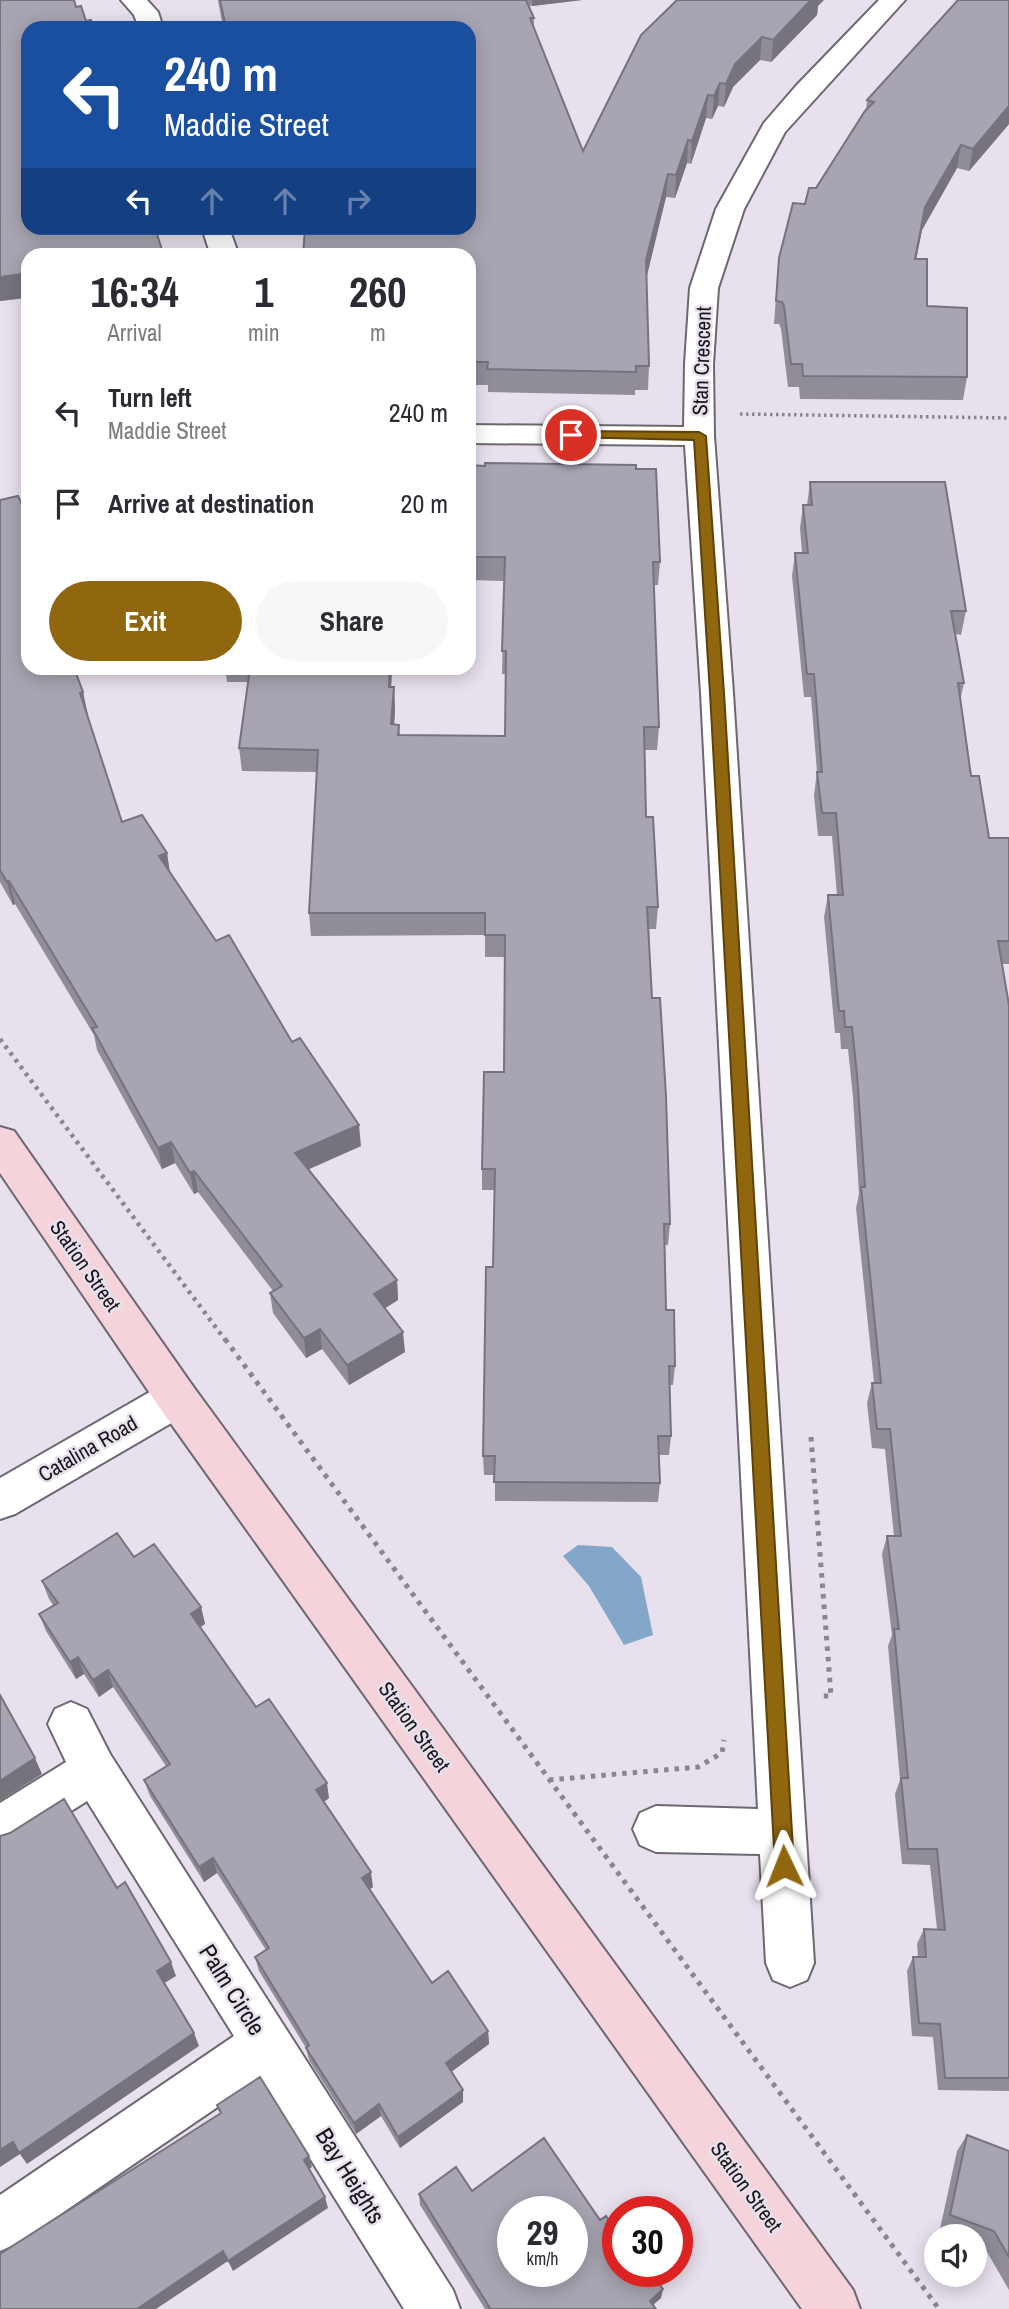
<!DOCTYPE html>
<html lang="en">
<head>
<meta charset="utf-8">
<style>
	body { margin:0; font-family:"Archivo Narrow",sans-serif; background:#f7f7f7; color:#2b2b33; height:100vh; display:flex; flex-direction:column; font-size:26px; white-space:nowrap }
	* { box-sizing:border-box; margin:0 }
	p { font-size:23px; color:#7c7c81 }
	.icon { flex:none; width:38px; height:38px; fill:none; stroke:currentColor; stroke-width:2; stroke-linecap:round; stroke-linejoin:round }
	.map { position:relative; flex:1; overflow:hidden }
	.panel { position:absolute; left:21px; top:248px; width:455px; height:427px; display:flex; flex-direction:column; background:#fff; border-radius:21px; box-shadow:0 4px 18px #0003 }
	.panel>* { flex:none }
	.top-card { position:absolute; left:21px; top:21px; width:455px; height:214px; border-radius:21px; box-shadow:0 4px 18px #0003; background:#1a4fa0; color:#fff; overflow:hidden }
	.fabs { position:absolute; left:924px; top:2224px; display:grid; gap:14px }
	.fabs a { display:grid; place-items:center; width:63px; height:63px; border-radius:50%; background:#fff; box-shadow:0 4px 18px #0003; font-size:35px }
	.speed { position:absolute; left:497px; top:2196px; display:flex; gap:14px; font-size:35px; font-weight:700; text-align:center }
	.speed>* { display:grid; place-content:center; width:91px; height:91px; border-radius:50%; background:#fff; box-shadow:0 4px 18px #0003; line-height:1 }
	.speed small { font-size:18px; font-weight:400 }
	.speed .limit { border:10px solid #d22; background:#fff; color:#111 }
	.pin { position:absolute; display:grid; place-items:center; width:60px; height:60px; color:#fff; margin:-30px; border:4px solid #fff; border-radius:50%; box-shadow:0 2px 7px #0007 }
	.me { position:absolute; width:77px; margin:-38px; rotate:358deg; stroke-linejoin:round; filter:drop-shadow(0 0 5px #0008) }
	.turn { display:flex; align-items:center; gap:24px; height:147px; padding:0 28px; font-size:32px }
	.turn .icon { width:91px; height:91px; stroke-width:2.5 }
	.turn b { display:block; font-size:49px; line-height:60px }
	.lanes { display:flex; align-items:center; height:66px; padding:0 28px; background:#0003; justify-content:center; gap:35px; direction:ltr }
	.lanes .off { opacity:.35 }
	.eta { display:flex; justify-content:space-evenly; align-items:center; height:119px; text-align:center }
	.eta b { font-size:42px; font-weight:800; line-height:49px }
	.action { display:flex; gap:14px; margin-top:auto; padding:14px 28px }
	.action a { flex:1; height:80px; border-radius:42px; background:#90660e; color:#fff; font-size:28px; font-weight:800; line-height:80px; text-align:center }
	.action a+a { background:#f7f7f7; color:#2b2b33 }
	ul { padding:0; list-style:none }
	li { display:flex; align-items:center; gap:21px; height:91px; padding:0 28px }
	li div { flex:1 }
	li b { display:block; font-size:26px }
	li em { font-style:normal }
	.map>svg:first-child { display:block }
	.water { fill:#83a7c8 }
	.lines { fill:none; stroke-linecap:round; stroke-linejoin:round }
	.street-casing { stroke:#6d6772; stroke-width:4 }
	.secondary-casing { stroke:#6d6772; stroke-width:4 }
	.path-far2 { stroke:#8b858e; stroke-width:3.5; stroke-dasharray:2.5 3.5; stroke-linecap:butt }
	.path-far1 { stroke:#8b858e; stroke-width:4.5; stroke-dasharray:3.5 5; stroke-linecap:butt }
	.path { stroke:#8b858e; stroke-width:5; stroke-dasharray:4.5 6; stroke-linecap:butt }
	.street { fill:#fff; fill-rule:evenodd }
	.secondary { fill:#f5d3da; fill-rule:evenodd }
	.wall { fill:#908d98 }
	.shaded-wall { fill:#76737c }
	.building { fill:#a8a4b1; stroke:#76737c; stroke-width:2; fill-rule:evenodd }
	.route { fill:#90660e; stroke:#5e4209; stroke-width:2 }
	.labels { text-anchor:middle; stroke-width:5; stroke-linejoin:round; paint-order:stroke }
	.street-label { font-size:21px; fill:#19161a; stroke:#e8e0ed }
	.near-street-label { font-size:24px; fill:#19161a; stroke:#e8e0ed }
</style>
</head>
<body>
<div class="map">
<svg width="1009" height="2309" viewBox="0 0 1009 2309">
	<rect width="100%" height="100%" fill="#e8e0ed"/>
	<path class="water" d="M578,1545L612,1547L641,1577L653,1635L624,1645L589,1586L563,1556Z"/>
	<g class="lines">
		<g class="street-casing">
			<path id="street" d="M121,0H147L158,12L163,28H139L134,15Z
				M879,0H905L785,132L744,209L718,288L713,364L714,436L733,693L814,1963L807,1980L790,1987L773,1980L766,1963L760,1854L656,1852L640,1845L633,1829L640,1813L656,1806L758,1809L701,693L685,445L469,443V425L684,427L685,364L690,288L716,209L764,123L796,86Z
				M202,228H229L239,256H211Z
				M177,1380L192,1385L198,1398L192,1411L15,1514L0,1519V1478L162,1385Z
				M71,1702L87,1709L110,1754L453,2290L460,2309H404L260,2078L18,2243L0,2251V2195L234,2036L87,1801L16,1846L0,1853V1803L66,1762L48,1724L55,1709Z"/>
		</g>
		<g class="secondary-casing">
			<path id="secondary" d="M0,1127L14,1131L192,1385L853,2290L860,2309H802L162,1411L0,1173Z"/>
		</g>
		<path class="path-far2" d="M740,414L1009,418"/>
		<path class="path-far1" d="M0,1039L226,1341"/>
		<path class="path" d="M225,1339L939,2309
			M811,1437L831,1696H822
			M549,1780L698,1767L722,1753L724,1740"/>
		<use href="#street" class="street"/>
		<use href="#secondary" class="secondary"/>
	</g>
	<path class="wall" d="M218,0H582L532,6L528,5L534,18V28L583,151L641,35L818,6L817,15L771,62L760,60L733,87L724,107L718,106L712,119L706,118L691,164L687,163L675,198L666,197L646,277L649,366L648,390H635V395L488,392V385H469V28H223Z
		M1009,0V124L969,171L957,168L922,230L916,259L927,306L967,377L963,400L800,399L799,387H788L781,329L779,324H774L779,258L805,204L866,111L867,100Z
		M28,256V309L25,298L0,301Z
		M469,465L660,562L658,585H654L659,727L657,750H645L646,817L658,907L656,929H649L652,998L670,1224L668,1245H665L666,1310L675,1366L673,1385H670L671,1436L669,1455H659L660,1483L658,1502L495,1501V1475H484L483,1456L493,1267L494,1190H482V1169L504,1072L505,957H485V935L311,936L309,913L317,772L242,771L239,748L248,682H227L225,668H392L391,687H394L395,710L394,725H399L400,735L505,736L506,674H502L504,581L469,580Z
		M810,482L966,611L961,635L955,634L964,683L960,701L971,776L989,838H1009V964H1002L1009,1005V2091L938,2090L933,2037L912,2036L907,1971L913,1957H918L917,1944L924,1929H937L930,1865L902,1864L895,1794L900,1780L888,1646L892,1635L882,1554L887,1536H894L885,1449L872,1448L867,1403L872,1383H874L856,1208L859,1194L853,1097L848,1049H841L840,1033H835L824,917L828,895H837L832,836H818L814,795L817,772L811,697H804L792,576L795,553H802L800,528L803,505H807Z
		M0,500L28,668L83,692L87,715L122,822L167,853L170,872L216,941L292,1042L361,1146L309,1169L397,1280L398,1300L385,1308L405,1352L349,1385L322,1349L306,1358L273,1313L270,1293L273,1291L198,1192L194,1194L175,1163L162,1169L97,1050L94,1035L15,904L13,905L0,882Z
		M134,1557L201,1607L205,1624L200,1627L256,1707L329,1798L324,1802L373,1887L370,1889L432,1983L488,2031L489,2044L451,2072L463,2102L400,2148L381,2116L356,2134L309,2060L306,2048L259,1971L255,1957L266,1950L217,1873L204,1882L150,1796L144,1780L166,1766L113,1687L99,1697L84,1674L76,1679L46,1631L39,1614L53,1605L49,1599L42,1581Z
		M967,2135L1009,2151V2290L983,2245L975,2242V2236H961L940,2229L957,2151Z
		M472,2191L600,2220L661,2298L653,2305L656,2309H485L420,2205L419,2194Z"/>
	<path class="shaded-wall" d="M532,0H582L532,6Z
		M811,0H824L818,6L817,15L771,62L773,40Z
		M762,37L760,60L733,87L724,107L726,84L735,64Z
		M720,83L718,106L712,119L714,96Z
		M708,95L706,118L691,164L692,141Z
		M1009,106V124L969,171L973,149Z
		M688,140L687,163L675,198L676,175Z
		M961,145L957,168L922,230L912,281L925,207Z
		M668,174L666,197L645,284L646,260Z
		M21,274L25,298L0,301V277Z
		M390,668H392L390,710L389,687Z
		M394,687L395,710L393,747L391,724Z
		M83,692L88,715L85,716L80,693Z
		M167,853L170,876L159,856Z
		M9,881L15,904L13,905L7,882Z
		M359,1125L361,1146L298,1174L295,1153Z
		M171,1142L175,1163L162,1169L158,1148Z
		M194,1171L198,1192L194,1194L190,1173Z
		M397,1280L398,1300L376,1314L374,1294Z
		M320,1329L322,1349L306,1358L304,1338Z
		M403,1332L405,1352L349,1385L347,1365Z
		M201,1607L205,1624L195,1631L191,1614Z
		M78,1657L84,1674L76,1679L70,1662Z
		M108,1670L113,1687L99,1697L93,1680Z
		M35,1758L42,1774L0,1801V1781Z
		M327,1783L329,1798L319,1805L316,1790Z
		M213,1858L217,1873L204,1882L199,1867Z
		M371,1872L373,1887L364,1893L362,1878Z
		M171,1962L176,1976L163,1984L157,1971Z
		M488,2031L489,2044L447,2075L446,2063Z
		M194,2033L199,2046L27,2164L20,2154L0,2167V2150Z
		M463,2090V2102L400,2148L398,2137Z
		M379,2104L381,2116L356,2134L354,2123Z
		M309,2156L312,2167L307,2171L304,2160Z
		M325,2197L328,2208L233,2271L228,2261Z
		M223,2251L228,2261L156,2309H137Z
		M663,2289L661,2298L648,2309L650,2301Z"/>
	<path class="building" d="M0,0H74L76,7L81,6L86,21L91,20L93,28H28V228H155L164,256H28V301L21,274L0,277Z
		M220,0H526L534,18H530L583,151L641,35L677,0H811L773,40L762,37L735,64L726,84L720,83L714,96L708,95L692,141L688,140L676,175L668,174L646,260L649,366H636V372L487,369L488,362H469V256H303L305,228H469V28H226Z
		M958,0H1009V106L973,149L961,145L925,207L915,259H927V306L967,308V377L803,376L802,364H791L784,306L782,302L776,301L779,258L793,203L805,204L809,188H816L865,111L874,102L867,100Z
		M485,463L636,465V469H656L660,562H653L659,727H644L646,817H653L658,907H647L652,998H660L666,1096L670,1224H664L666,1310H674L675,1366H669L671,1436H658L660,1483L494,1482L495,1456H483L486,1267H493L495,1169H482L484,1072H504L505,935H485V913H309L318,750L239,748L250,668H390L389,687H394L391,724L399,725L398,735L505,736L506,651H502L505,557H469V465L485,466Z
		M810,482H945L966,611H951L964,683H958L971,776H979L989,838H1009V941H998L1009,1005V2078H945L940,2024L919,2023L913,1957H926L924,1929L945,1930L937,1849H908L901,1778H908L894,1629H899L887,1536H901L890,1429H877L872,1383H881L861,1187H865L857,1075L852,1027H845L844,1011H839L828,895H843L836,813H822L817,772H822L814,674H807L795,553H808L803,505H812Z
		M18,496L28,516V668H74L83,692L80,693L122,822L142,815L167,853L159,856L216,941L229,935L292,1042L300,1038L359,1125L295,1153L397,1280L374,1294L403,1332L347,1365L320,1329L304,1338L270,1293L282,1286L194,1171L190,1173L171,1142L158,1148L92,1028L97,1027L9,881L7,882L0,870V500Z
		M117,1533L134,1557L154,1544L201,1607L191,1614L256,1707L269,1699L327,1783L316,1790L371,1872L362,1878L432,1983L448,1971L488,2031L446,2063L463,2090L398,2137L379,2104L354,2123L306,2048L309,2045L255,1957L269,1948L213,1858L199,1867L144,1780L170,1764L108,1670L93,1680L78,1657L70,1662L39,1614L58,1603L42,1581Z
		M0,1695L35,1758L0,1781Z
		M64,1799L117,1888L125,1882L171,1962L157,1971L194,2033L19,2153L13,2142L0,2150V1836L10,1833Z
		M260,2077L309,2156L304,2160L325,2197L228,2261L223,2251L137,2309H0V2254L221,2113L217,2105Z
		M967,2135L1009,2151V2257L994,2231L950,2215Z
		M544,2138L600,2220L606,2216L618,2234V2272H650L663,2289L650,2301L656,2309H489L490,2308L419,2194L456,2167L472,2191ZM513,2212H572V2272H513Z"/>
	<path class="route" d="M571,431L699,432L706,436L724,693L794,1866L791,1873L784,1875L777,1873L775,1866L710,693L694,440L567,437L565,435Z"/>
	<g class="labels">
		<g class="street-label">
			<text transform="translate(702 361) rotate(-88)" y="7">Stan Crescent</text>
			<text transform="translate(85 1266) rotate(55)" y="7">Station Street</text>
			<text transform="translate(88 1449) rotate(-30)" y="7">Catalina Road</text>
			<text transform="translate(414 1727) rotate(54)" y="7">Station Street</text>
			<text transform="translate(746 2187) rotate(54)" y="7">Station Street</text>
		</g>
		<g class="near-street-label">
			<text transform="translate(232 1990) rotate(58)" y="8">Palm Circle</text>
			<text transform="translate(350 2176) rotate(58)" y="8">Bay Heights</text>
		</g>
	</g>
</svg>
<div class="fabs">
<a><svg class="icon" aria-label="sound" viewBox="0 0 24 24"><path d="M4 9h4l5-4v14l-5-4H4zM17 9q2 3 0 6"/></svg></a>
</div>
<div class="speed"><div>29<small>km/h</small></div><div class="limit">30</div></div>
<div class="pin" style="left:571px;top:435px;background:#d93025"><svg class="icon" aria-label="arrive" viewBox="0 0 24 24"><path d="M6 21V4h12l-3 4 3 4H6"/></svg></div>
<svg class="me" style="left:784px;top:1866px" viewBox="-20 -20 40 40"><path d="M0-17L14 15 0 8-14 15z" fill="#90660e" stroke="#fff" stroke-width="4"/></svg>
<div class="top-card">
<div class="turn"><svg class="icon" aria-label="left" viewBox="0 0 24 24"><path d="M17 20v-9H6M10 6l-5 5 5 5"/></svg><div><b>240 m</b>Maddie Street</div></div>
<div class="lanes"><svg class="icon" aria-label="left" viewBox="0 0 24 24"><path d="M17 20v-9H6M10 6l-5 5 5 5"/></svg><svg class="icon off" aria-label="ahead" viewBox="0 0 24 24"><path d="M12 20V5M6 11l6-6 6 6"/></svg><svg class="icon off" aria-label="ahead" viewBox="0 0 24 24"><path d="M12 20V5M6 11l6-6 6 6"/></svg><svg class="icon off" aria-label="right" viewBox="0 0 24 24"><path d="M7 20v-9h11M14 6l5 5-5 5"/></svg></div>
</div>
<section class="panel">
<div class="eta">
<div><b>16:34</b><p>Arrival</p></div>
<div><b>1</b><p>min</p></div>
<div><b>260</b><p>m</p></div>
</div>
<ul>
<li><svg class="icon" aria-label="left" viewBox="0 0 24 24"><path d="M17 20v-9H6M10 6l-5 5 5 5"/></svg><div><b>Turn left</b><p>Maddie Street</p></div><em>240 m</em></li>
<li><svg class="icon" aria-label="arrive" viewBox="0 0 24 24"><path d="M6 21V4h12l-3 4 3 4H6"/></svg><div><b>Arrive at destination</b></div><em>20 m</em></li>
</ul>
<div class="action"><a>Exit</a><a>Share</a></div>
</section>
</div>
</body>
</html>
